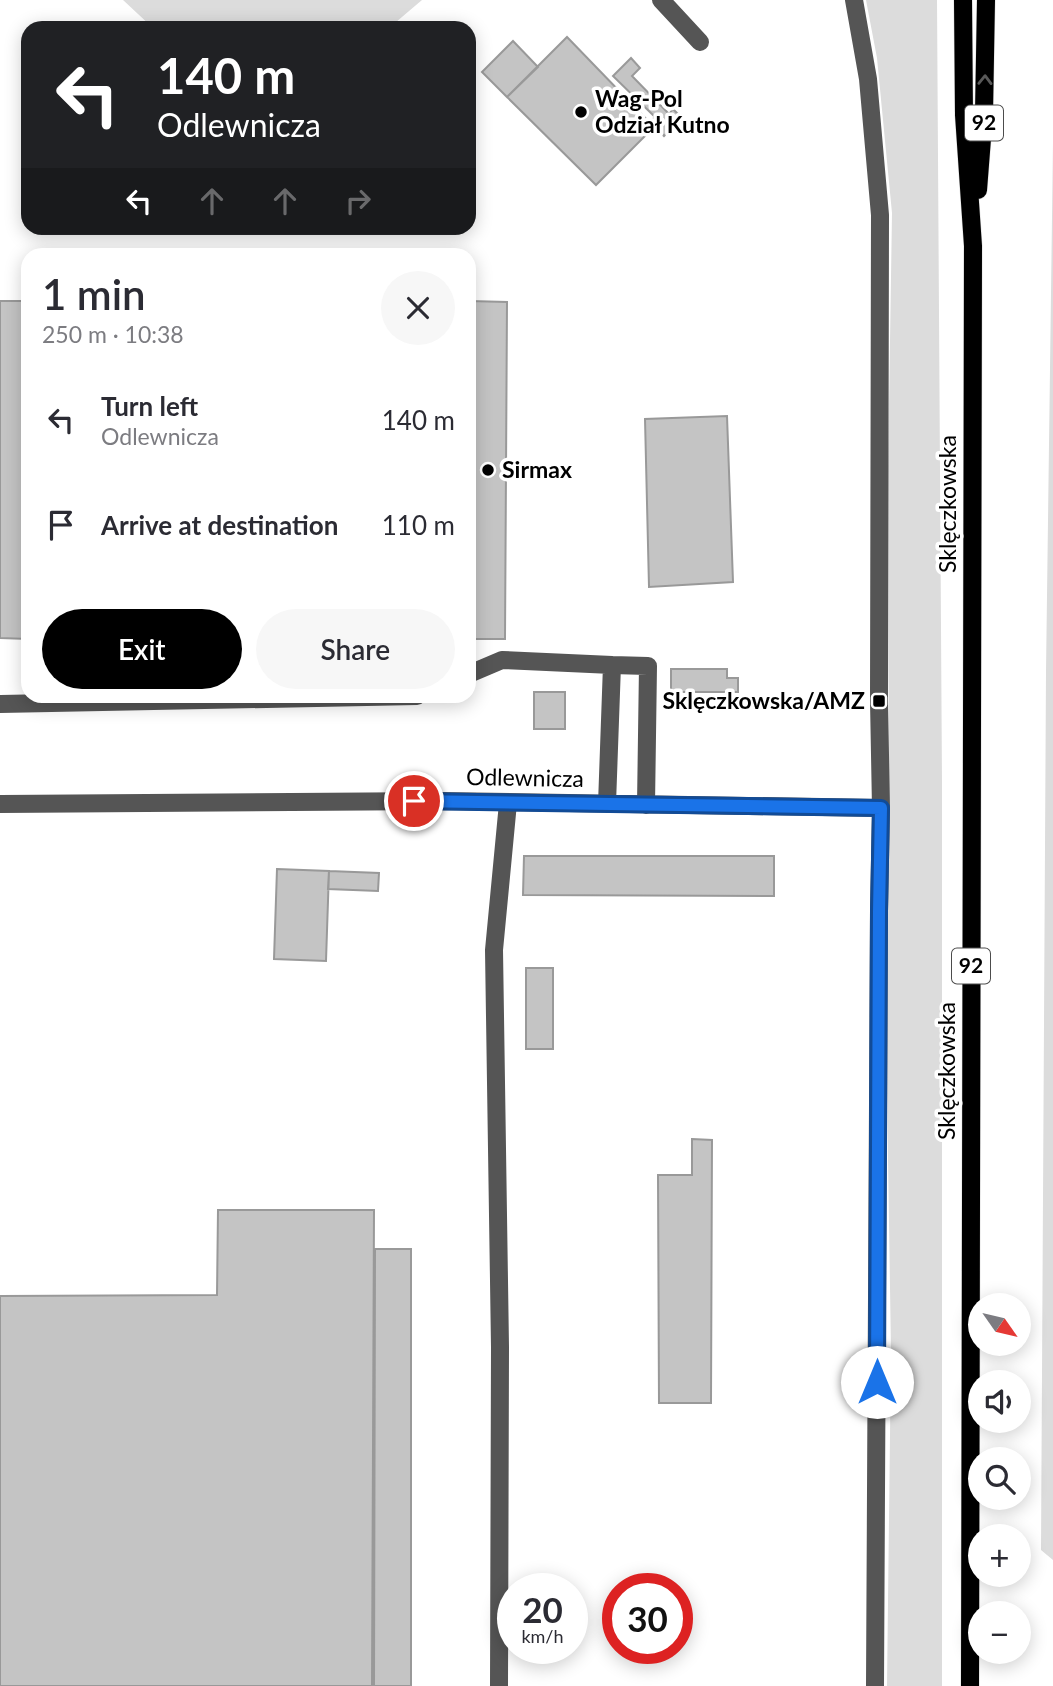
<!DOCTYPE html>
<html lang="en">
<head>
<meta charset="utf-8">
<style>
	body { margin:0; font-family:Lato,sans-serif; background:#f7f7f7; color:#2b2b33; height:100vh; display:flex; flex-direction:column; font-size:26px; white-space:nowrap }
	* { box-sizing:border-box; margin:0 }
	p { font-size:23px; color:#7c7c81 }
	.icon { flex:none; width:38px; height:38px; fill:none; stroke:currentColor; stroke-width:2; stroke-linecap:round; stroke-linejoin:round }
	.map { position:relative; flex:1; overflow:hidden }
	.drawer { position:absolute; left:21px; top:248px; width:455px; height:455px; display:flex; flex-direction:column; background:#fff; border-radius:21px; box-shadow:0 4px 18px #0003 }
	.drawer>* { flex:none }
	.top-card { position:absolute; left:21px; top:21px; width:455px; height:214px; border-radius:21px; box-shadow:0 4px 18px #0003; background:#202124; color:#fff; overflow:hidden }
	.needle { width:46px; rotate:124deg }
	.buttons { position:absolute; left:968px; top:1293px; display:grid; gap:14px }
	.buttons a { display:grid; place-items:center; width:63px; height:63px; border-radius:50%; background:#fff; box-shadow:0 4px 18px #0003; font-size:35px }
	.speed { position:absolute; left:497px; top:1573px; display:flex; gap:14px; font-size:35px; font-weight:700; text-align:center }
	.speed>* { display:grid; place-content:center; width:91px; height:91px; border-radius:50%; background:#fff; box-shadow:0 4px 18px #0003; line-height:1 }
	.speed small { font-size:18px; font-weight:400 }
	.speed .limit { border:10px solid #d22; background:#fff; color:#111 }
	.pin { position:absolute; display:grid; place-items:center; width:60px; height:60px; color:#fff; margin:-30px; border:4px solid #fff; border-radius:50%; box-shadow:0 2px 7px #0007 }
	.me { position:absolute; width:77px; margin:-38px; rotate:0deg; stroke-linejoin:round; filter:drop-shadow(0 0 5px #0008) }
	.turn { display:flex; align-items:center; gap:24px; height:147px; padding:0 21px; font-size:32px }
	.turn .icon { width:91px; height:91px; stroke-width:2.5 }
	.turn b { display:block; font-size:49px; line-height:60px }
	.lanes { display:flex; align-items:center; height:66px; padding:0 21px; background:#0003; justify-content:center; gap:35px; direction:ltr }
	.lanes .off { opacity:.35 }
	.round { display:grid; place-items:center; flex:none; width:74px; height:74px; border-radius:37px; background:#f7f7f7 }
	.headline { display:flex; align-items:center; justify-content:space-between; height:119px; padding:0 21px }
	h1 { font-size:42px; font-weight:600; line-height:52px }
	.cta { display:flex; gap:14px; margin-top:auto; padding:14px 21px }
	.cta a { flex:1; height:80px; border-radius:42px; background:#000; color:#fff; font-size:28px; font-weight:600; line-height:80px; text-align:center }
	.cta a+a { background:#f7f7f7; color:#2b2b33 }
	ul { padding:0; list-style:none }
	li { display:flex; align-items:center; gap:21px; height:105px; padding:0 21px }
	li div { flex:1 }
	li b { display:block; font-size:26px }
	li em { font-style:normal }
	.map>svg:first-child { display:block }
	.green { fill:#dcdcdc }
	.building { fill:#c4c4c4; stroke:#999; stroke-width:2 }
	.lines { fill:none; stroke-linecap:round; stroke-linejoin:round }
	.major-casing { stroke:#dbdbdb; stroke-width:19 }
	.minor { stroke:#555; stroke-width:18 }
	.major { stroke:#000; stroke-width:18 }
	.oneway { stroke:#595959 }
	.route-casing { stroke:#114b97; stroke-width:18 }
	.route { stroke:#1a73e8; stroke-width:12 }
	.poi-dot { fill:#000; stroke:#fff; stroke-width:2.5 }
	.labels { text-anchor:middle; stroke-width:7; stroke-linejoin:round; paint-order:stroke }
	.shield { fill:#fff; stroke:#4c4c4c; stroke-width:2 }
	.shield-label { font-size:21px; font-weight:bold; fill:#000 }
	.poi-label { font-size:23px; font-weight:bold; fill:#000; stroke:#fff; text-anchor:start }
	.street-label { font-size:23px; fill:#000; stroke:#fff }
</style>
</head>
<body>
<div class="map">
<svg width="1053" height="1686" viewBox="0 0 1053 1686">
	<rect width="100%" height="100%" fill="#fff"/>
	<path class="green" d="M123,0H422L389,28H153Z
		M866,0H937L942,783V1686H887L891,1352L886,1030L889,832L888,469L892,213L877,58Z
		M1053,142V1560L1041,1550L1046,672Z"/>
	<path class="building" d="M567,37L654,127L596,185L507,97Z
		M513,41L538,67L507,97L482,72Z
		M631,58L640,68L632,76L669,114L673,109L682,118L664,136L650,122L655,117L613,76Z
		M0,301H28V639L0,638Z
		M469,301L507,302L505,639H469Z
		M727,416L733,582L649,587L645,419Z
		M671,669H727V678H738V692H671Z
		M534,692H565V729H534Z
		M524,856H774V896L523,895Z
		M277,869L329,871L326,961L274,959Z
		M329,871L379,873L378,891L328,889Z
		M526,968H553V1049H526Z
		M692,1139L712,1140L711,1403H659L658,1175H692Z
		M218,1210H374L372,1686H0V1296L217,1295Z
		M375,1249H411V1686H374Z"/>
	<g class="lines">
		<g class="major-casing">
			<path id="major" d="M963,0L964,115L973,246L970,1686
				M978,190L984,113L986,0"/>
		</g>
		<path class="minor" d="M661,0L700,42
			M854,0L868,79L880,215L879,701L881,808L879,911L875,1686
			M612,665L648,666L646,805
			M469,674L502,660L612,665L607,804
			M0,704L417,696
			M0,804L441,801L881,808
			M499,1686L500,1347L494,950L508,803"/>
		<use href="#major" class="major"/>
	</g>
	<defs><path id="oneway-chevron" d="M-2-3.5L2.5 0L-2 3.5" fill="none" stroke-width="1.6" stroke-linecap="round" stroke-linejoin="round" transform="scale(1.75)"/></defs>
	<use class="oneway" href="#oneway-chevron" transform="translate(985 80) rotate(-89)"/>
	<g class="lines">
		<g class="route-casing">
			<path id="route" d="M414,801L881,808L879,911L877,1382"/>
		</g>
		<use href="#route" class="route"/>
	</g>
	<g class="poi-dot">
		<circle cx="581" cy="112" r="7"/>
		<circle cx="488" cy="470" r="7"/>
		<rect x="872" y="694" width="14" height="14" rx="3.5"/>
	</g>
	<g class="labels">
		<g class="shield">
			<rect x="965" y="105.5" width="38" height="35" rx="5"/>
			<rect x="952" y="948.5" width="38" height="35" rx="5"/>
		</g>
		<g class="shield-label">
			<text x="984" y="130">92</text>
			<text x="971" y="973">92</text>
		</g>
		<g class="poi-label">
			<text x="595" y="107">Wag-Pol<tspan x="595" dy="26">Odział Kutno</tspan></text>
			<text x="502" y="478">Sirmax</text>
			<text x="865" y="709" text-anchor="end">Sklęczkowska/AMZ</text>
		</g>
		<g class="street-label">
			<text transform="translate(948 504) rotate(-90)" y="8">Sklęczkowska</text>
			<text transform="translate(525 778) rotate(1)" y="8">Odlewnicza</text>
			<text transform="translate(947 1071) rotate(-90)" y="8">Sklęczkowska</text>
		</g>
	</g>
</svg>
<div class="buttons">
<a><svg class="needle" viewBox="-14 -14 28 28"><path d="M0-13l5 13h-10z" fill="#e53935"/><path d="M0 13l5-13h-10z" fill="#7c7c81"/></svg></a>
<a><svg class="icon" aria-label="sound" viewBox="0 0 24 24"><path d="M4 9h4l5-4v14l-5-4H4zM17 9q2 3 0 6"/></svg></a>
<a><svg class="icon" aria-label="search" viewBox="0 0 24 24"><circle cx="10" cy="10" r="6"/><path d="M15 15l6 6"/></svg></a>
<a>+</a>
<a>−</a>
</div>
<div class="speed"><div>20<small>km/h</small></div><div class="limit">30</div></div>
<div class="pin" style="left:414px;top:801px;background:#d93025"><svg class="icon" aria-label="arrive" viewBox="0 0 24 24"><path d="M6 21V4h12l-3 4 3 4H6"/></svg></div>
<svg class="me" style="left:877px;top:1382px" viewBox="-20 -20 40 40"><circle r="19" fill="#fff"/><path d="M0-13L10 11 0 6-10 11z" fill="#1a73e8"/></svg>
<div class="top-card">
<div class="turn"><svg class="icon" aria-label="left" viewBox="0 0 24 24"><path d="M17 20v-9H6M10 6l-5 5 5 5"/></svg><div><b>140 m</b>Odlewnicza</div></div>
<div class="lanes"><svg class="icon" aria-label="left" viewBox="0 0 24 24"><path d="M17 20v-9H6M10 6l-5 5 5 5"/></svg><svg class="icon off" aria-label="ahead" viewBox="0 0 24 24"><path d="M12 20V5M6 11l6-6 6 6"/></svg><svg class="icon off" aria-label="ahead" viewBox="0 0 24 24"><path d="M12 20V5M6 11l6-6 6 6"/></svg><svg class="icon off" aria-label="right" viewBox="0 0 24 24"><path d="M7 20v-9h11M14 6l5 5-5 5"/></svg></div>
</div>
<section class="drawer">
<div class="headline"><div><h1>1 min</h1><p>250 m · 10:38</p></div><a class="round"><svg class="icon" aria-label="close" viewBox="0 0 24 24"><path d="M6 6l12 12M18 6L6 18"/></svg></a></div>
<ul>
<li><svg class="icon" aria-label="left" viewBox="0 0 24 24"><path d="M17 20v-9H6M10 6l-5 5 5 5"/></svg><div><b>Turn left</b><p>Odlewnicza</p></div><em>140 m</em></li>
<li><svg class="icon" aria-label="arrive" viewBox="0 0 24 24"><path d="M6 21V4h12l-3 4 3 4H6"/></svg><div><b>Arrive at destination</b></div><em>110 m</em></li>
</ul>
<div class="cta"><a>Exit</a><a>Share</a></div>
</section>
</div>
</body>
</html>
